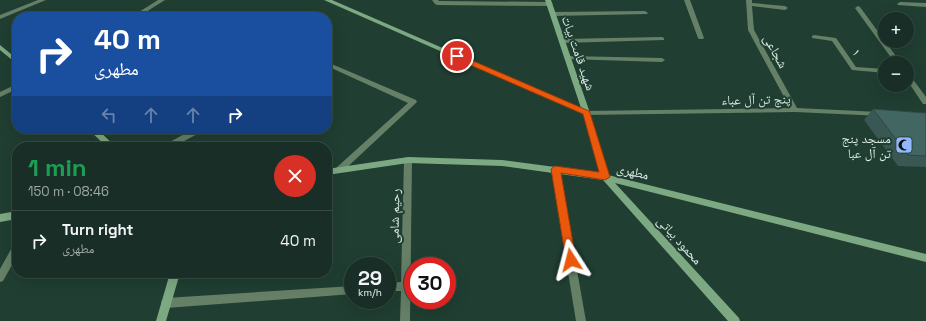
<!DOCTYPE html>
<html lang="en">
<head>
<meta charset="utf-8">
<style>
	body { margin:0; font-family:"Space Grotesk","Noto Naskh Arabic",sans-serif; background:#253a32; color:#f1f3f6; height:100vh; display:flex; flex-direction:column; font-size:15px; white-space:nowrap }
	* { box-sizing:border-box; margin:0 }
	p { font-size:13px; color:#9fa8a7 }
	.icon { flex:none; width:22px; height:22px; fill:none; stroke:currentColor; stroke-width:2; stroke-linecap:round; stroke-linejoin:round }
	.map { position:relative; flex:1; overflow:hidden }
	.panel { position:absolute; left:12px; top:142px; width:320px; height:136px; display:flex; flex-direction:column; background:#182e26; border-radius:16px; box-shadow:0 4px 16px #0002,0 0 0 1px #364a43 }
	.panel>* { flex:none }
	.guide { position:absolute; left:12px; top:12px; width:320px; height:122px; border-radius:16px; box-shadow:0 4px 16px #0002,0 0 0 1px #364a43; background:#1a4fa0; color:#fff; overflow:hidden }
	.tools { position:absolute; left:878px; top:12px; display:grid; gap:8px }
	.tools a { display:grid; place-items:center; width:36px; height:36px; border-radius:50%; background:#182e26; box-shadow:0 4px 16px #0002,0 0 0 1px #364a43; font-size:20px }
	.speed { position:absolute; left:344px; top:257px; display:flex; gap:8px; font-size:20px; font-weight:700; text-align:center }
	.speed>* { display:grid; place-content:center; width:52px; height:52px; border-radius:50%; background:#182e26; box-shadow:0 4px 16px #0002,0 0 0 1px #364a43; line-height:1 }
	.speed small { font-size:10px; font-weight:400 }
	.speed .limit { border:6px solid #d22; background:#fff; color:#111 }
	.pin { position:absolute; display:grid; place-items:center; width:34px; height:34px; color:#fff; margin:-17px; border:2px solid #fff; border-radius:50%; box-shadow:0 1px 4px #0007 }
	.me { position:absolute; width:44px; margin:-22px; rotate:351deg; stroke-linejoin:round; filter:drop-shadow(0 0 3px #0008) }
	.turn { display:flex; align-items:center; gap:14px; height:84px; padding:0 16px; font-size:18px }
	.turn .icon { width:52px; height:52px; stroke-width:2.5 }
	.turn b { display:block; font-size:28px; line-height:34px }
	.lanes { display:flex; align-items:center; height:38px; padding:0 16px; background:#0003; justify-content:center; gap:20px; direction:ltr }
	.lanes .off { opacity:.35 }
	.round { display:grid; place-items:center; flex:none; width:42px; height:42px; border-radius:21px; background:#253a32 }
	.summary { display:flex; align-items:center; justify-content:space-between; height:68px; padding:0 16px }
	h1 { font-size:24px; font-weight:700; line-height:30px; color:#1e9e55 }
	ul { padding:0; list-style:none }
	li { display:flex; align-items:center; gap:12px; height:60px; padding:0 16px; border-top:1px solid #364a43 }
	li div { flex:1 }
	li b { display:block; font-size:15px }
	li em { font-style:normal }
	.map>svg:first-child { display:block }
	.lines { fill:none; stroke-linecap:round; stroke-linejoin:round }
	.lane { fill:#658067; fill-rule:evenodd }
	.street { fill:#658067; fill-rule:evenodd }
	.secondary { fill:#7da982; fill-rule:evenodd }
	.wall { fill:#395854 }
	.building { fill:#426662; stroke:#2e4745 }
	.route { fill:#ea580c; stroke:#983908 }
	.labels { text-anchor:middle; stroke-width:4; stroke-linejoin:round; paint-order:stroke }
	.street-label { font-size:13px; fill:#d9ebe3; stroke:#203e32 }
	.poi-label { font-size:13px; fill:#d9ebe3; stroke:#203e32; text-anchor:end }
</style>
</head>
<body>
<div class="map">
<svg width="926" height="321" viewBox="0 0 926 321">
	<rect width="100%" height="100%" fill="#203e32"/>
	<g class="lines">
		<path class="lane" d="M432,0H438L439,1L550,2L553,4L550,6L437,5L435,4Z
			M900,2L926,3V7L898,5L897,4Z"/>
		<path class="street" d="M38,0H46L0,19V15Z
			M158,0H165L138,17H131Z
			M684,0H690L704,38L703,39H699L698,38Z
			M746,0H752V3L785,6L788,8L785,10L752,6L754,30L797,108L879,112L883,114L882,116L795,112L583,115L582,113L583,111H586L790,108L748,30Z
			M858,6L860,7L901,63H895L855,8Z
			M645,11L648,13L647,14L553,16L550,14L553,12Z
			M814,35L836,38L856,67L885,69V73L852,70L832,41L812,38V36Z
			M662,37L664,38V40L562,43L559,41L562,39Z
			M568,56L662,58L665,60L662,62L566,59V57Z
			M327,62L416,100L417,102L342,172H336L335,170L336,168L408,103L327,66Z
			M907,73L909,74L926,97V104H923L907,80Z
			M17,84V89L0,97V92Z
			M194,129H204L203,131L173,147H163L164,145Z
			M408,157L412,160L410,321H400L401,291H387V283L401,282L404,160Z
			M555,166L558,167L559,169L586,321H576L551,169L552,167Z
			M17,243V256L3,281L0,282V269L14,244Z
			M353,286V294L166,308L162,306L161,303L162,300L166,298Z"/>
		<path class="secondary" d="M324,0H332L581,108L545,0H551L590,113L608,175L926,254V262L615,183L739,318L740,321H728L603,180L502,166L408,163L327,175V169L408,157L502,160L600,173L583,114Z
			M0,45L17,59V64L0,50Z
			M88,129H97L116,147H107Z
			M17,211V219L0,222V214Z
			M170,273H180L166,321H156Z"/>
	</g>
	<path class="wall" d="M873,109L926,113V167L898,166L864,120Z"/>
	<path class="building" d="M873,109L926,113V156L908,155Z"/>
	<path class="route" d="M457,54L589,111L590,113L610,177L605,180L561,173L576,260L575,264L571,265L567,264L566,260L551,169L555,166L599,172L583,114L454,58L453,56Z"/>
	<defs>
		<g id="mosque-square" transform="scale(0.9)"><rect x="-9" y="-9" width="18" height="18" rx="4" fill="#93b7fd" stroke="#203e32"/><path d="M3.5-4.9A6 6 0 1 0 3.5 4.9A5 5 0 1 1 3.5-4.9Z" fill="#111"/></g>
	</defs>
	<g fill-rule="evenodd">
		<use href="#mosque-square" x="904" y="145"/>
	</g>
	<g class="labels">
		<g class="street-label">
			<text transform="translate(776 51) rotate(61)" y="5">شجاعی</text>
			<text transform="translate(857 52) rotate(58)" y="5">۱</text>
			<text transform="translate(579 53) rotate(71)" y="5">شهید قامت بیات</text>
			<text transform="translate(756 99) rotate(-1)" y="5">پنج تن آل عباء</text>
			<text transform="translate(633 171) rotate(14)" y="5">مطهری</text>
			<text transform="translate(394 216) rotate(-89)" y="5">رحیم شامی</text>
			<text transform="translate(680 240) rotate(48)" y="5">محمود بیاتی</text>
		</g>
		<g class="poi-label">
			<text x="891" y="143">مسجد پنج<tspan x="891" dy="15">تن آل عبا</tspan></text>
		</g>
	</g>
</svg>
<div class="tools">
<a>+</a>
<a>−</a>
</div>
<div class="speed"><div>29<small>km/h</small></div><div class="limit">30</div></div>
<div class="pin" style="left:457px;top:56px;background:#d93025"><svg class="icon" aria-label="arrive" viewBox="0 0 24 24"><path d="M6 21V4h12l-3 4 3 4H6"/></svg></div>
<svg class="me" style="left:571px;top:260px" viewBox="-20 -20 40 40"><path d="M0-17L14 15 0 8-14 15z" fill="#ea580c" stroke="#fff" stroke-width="4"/></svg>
<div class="guide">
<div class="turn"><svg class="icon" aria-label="right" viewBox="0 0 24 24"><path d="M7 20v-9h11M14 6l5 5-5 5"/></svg><div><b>40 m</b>مطهری</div></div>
<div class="lanes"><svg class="icon off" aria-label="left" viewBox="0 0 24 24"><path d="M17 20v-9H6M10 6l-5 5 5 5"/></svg><svg class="icon off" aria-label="ahead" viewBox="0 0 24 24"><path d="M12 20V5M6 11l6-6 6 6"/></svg><svg class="icon off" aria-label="ahead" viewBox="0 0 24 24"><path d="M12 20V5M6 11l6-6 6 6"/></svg><svg class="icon" aria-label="right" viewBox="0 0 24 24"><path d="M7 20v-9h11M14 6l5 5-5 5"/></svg></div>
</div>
<section class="panel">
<div class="summary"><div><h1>1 min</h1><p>150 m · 08:46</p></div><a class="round" style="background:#d93025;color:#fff"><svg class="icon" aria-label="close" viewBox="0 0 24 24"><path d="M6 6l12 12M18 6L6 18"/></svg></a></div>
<ul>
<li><svg class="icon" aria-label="right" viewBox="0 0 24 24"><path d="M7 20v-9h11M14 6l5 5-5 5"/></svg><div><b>Turn right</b><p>مطهری</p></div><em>40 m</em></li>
</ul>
</section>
</div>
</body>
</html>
